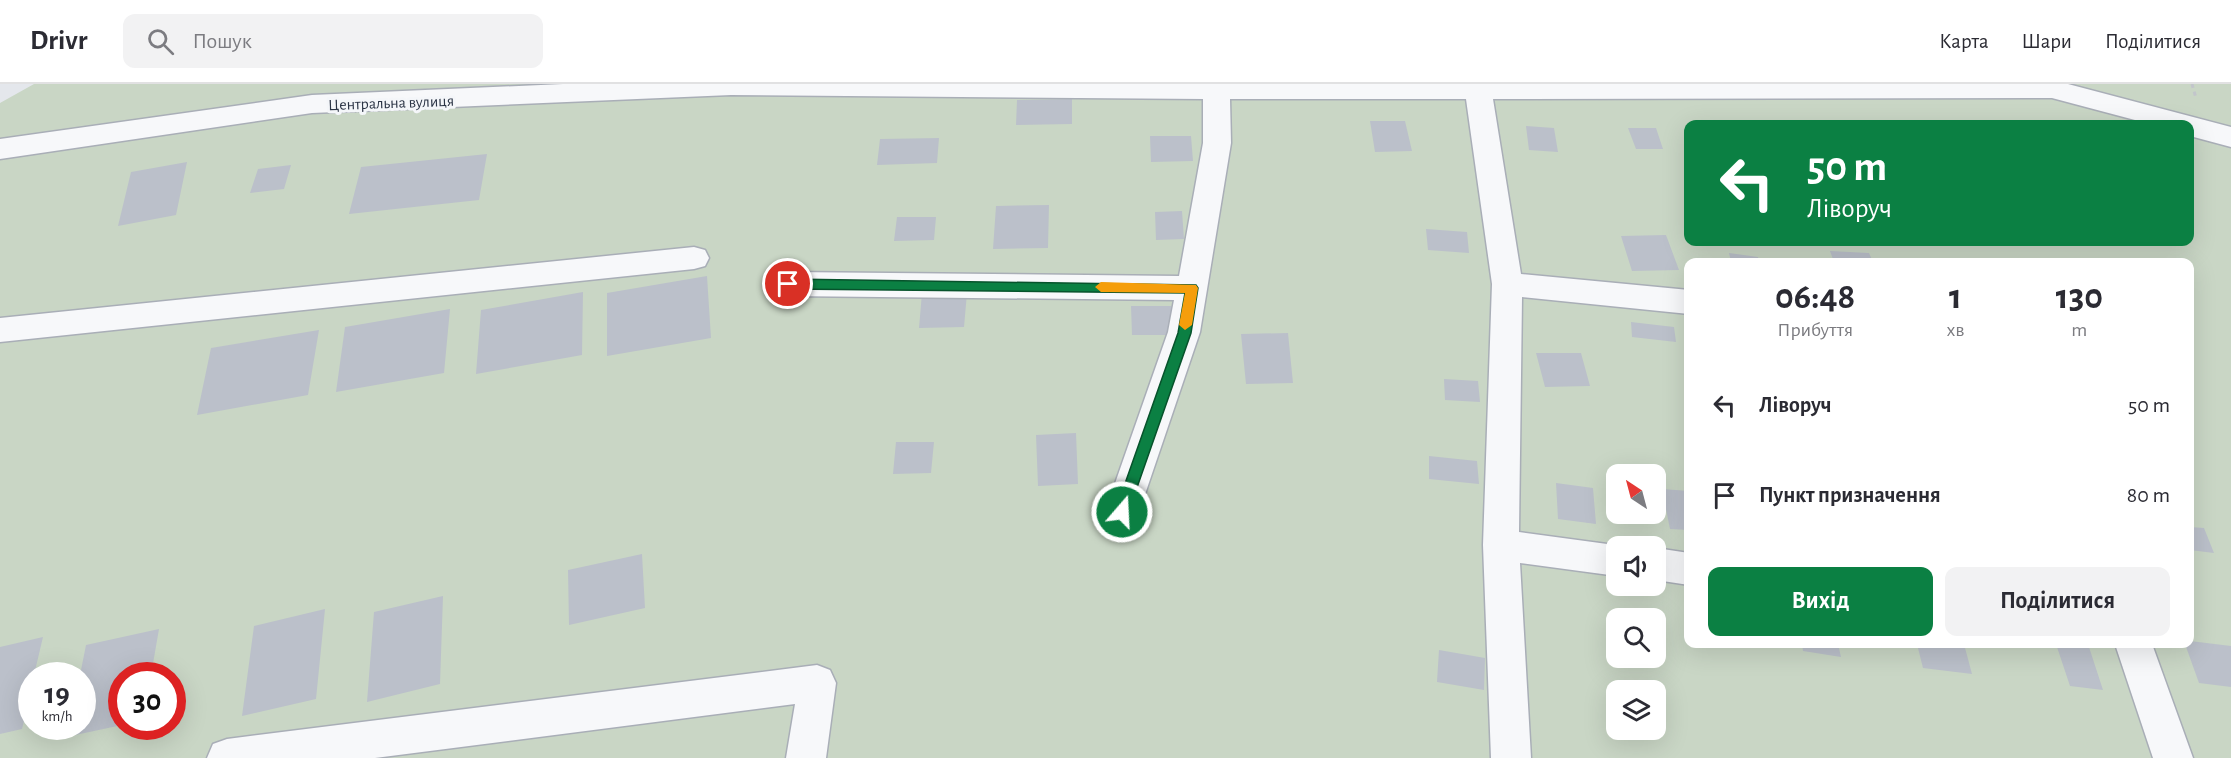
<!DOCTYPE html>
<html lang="uk">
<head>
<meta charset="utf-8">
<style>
	body { margin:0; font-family:"Alegreya Sans",sans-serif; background:#f2f2f3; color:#2b2b33; height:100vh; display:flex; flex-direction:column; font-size:22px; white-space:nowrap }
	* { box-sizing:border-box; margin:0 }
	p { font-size:20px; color:#7c7c81 }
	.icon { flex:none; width:33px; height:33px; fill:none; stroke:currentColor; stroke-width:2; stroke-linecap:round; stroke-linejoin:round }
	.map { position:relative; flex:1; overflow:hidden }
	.sheet { position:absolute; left:1684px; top:174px; width:510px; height:390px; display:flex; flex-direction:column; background:#fff; border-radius:12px; box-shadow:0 6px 24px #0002 }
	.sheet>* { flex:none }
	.guide { position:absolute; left:1684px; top:36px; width:510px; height:126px; border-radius:12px; box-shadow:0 6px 24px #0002; background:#0b8043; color:#fff; overflow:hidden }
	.needle { width:39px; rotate:324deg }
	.controls { position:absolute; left:1606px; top:380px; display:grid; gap:12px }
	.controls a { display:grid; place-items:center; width:60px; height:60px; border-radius:12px; background:#fff; box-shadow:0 6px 24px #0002; font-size:30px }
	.speed { position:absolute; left:18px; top:578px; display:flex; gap:12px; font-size:30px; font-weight:700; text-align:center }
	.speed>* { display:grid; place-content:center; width:78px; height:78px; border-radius:50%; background:#fff; box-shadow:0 6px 24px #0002; line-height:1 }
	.speed small { font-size:15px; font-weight:400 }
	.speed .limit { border:9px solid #d22; background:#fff; color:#111 }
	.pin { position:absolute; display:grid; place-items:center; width:51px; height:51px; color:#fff; margin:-26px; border:3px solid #fff; border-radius:50%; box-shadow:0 2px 6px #0007 }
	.me { position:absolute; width:66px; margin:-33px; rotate:19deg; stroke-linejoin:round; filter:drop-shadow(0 0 4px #0008) }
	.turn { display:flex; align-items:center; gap:21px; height:126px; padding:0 24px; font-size:27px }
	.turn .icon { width:78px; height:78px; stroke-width:2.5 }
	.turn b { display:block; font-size:42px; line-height:51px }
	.eta { display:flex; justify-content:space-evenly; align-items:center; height:102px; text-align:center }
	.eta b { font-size:36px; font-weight:700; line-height:42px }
	.cta { display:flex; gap:12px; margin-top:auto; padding:12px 24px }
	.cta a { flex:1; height:69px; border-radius:12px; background:#0b8043; color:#fff; font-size:24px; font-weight:700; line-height:69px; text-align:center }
	.cta a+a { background:#f2f2f3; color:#2b2b33 }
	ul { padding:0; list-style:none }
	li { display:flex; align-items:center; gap:18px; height:90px; padding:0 24px }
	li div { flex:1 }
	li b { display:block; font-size:22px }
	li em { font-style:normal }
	header { display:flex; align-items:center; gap:36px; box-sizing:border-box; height:84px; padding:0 30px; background:#fff; border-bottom:2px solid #e1e1e2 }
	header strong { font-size:28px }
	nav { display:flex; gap:33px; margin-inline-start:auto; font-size:21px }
	.search { width:420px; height:54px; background:#f2f2f3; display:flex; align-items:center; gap:15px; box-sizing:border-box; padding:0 21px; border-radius:12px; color:#7c7c81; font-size:22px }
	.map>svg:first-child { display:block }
	.green { fill:#c9d6c5; fill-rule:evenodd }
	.building { fill:#bbc0ca }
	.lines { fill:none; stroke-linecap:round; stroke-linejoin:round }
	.minor-casing { stroke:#a9aeb7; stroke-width:3 }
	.path { stroke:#c2c5cb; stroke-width:3; stroke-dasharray:4 4; stroke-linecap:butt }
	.minor { fill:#f7f8fa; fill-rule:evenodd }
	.route { fill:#0b8043; stroke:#07532c; stroke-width:1.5 }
	.slow { fill:#f59e0b }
	.labels { text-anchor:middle; stroke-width:6; stroke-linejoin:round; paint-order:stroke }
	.street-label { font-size:16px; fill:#2b3445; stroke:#f4f6f9 }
</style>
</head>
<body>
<header>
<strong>Drivr</strong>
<div class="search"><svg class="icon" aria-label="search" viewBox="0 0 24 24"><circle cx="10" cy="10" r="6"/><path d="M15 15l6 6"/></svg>Пошук</div>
<nav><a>Карта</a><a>Шари</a><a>Поділитися</a></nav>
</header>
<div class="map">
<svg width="2231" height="674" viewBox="0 0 2231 674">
	<rect width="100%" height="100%" fill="#e4e7ec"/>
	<path class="green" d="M34,0H2231V674H0V19ZM1689,40H2190V158H1689ZM1689,178H2190V560H1689ZM1617,390H1656V429H1617ZM1617,462H1656V501H1617ZM1617,534H1656V573H1617ZM32,591H82V642H32ZM122,591H172V642H122ZM1617,606H1656V645H1617Z"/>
	<path class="building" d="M1072,15V40L1016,41L1017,16Z
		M1370,37H1405L1412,67L1375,68Z
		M1526,42L1554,44L1558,68L1529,66Z
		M1628,44H1656L1663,65H1636Z
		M1150,52H1191L1193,77L1151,78Z
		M939,54L937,79L877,81L880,55Z
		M487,70L479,116L349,130L361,83Z
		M187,78L176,131L118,142L131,88Z
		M291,81L284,105L250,109L258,85Z
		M1049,121L1048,164L993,165L996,122Z
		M1182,127L1184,155L1156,156L1155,128Z
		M897,133H936L934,156L894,157Z
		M1426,145L1467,148L1469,169L1428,166Z
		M1666,151L1679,186L1632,187L1621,152Z
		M1830,167L1869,169L1873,178H1834Z
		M1729,169L1758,173L1759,178H1731Z
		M707,192L711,254L607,272V209Z
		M583,208L582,271L476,290L481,226Z
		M922,209H967L964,243L919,244Z
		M1131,222H1171L1172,251H1132Z
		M450,225L444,289L336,308L345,243Z
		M1631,238L1674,243L1676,258L1632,253Z
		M319,246L308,311L197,331L211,264Z
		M1288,249L1293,299L1246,300L1241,250Z
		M1536,269H1581L1590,302L1545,303Z
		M1444,295L1478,297L1480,318L1445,316Z
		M1076,349L1078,400L1038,402L1036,351Z
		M896,358H934L931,389L893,390Z
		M1429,372L1477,377L1479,400L1429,395Z
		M1556,399L1593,404L1596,440L1558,435Z
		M1662,405L1689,407V446L1670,445Z
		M2190,443L2204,444L2214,469L2190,466Z
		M642,470L645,524L569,541L568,486Z
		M443,512L440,600L367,618L374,528Z
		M325,525L316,615L242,632L254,542Z
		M159,545L151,591H122V641L66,653L69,642H82V591H80L86,561Z
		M43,553L34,591H32V603L22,645L0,650V563Z
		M2190,557L2231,562V603L2199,599L2185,560H2190Z
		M1802,560H1838L1841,573L1803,567Z
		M1917,560H1964L1972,590L1923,584Z
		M2056,560H2088L2103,606L2070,602Z
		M1439,566L1485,574L1484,606L1437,598Z"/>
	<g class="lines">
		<g class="minor-casing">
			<path id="minor" d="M563,0H2068L2231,43V63L2190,52V40H2150L2052,14L1493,15L1521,190L1689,206V230L1522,213L1519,448L1622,462H1617V492L1520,479L1531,674H1491L1483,461L1492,200L1466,15H1230L1231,59L1200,248L1139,428L1134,439L1122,443L1110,439L1105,428L1168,248L1174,216L788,212L777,208L773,200L777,192L788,188L1179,192L1203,59V15L731,11L312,29L0,75V55L312,11Z
				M694,163L705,166L709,174L705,182L694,185L0,258V234Z
				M1656,464L1689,469V501L1656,496Z
				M2115,560H2152L2193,674H2153Z
				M817,581L830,586L836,599L826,674H786L795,620L375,674H207L213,660L227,655Z"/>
		</g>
		<path class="path" d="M2192,0L2196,14"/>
		<use href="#minor" class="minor"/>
	</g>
	<path class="route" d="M788,195L1196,201L1198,204L1191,249L1127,432L1122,434L1117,432L1115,428L1178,249L1185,209L788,205L782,200Z"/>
	<path class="slow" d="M1101,198L1196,201L1198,204L1192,241L1185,246L1179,241L1185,209L1101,208L1095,203Z"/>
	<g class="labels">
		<g class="street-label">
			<text transform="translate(391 18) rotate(-2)" y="6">Центральна вулиця</text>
		</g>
	</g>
</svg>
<div class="controls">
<a><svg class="needle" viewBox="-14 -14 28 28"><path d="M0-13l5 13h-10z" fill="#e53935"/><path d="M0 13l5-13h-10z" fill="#7c7c81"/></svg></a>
<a><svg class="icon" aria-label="sound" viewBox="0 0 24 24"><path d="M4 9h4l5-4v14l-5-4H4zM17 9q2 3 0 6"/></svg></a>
<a><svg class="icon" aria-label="search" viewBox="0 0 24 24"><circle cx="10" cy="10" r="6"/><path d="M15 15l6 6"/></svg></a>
<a><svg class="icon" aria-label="layers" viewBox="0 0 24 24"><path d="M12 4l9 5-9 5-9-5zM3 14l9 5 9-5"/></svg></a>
</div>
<div class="speed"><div>19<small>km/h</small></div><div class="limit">30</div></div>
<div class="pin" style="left:788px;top:200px;background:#d93025"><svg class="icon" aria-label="arrive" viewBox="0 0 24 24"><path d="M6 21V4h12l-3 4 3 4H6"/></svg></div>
<svg class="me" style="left:1122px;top:428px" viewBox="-20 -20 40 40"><circle r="17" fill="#0b8043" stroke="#fff" stroke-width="3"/><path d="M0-11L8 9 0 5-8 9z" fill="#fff"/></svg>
<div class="guide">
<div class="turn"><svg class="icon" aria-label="left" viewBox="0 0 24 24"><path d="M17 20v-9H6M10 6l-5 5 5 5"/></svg><div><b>50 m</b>Ліворуч</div></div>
</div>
<section class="sheet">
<div class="eta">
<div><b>06:48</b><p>Прибуття</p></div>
<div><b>1</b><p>хв</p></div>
<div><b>130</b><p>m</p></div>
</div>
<ul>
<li><svg class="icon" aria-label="left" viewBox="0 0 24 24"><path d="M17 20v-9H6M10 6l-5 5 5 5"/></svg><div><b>Ліворуч</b></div><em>50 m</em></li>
<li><svg class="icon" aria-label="arrive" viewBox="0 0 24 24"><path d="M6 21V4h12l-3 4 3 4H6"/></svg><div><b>Пункт призначення</b></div><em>80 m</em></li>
</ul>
<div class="cta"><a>Вихід</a><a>Поділитися</a></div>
</section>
</div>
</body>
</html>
